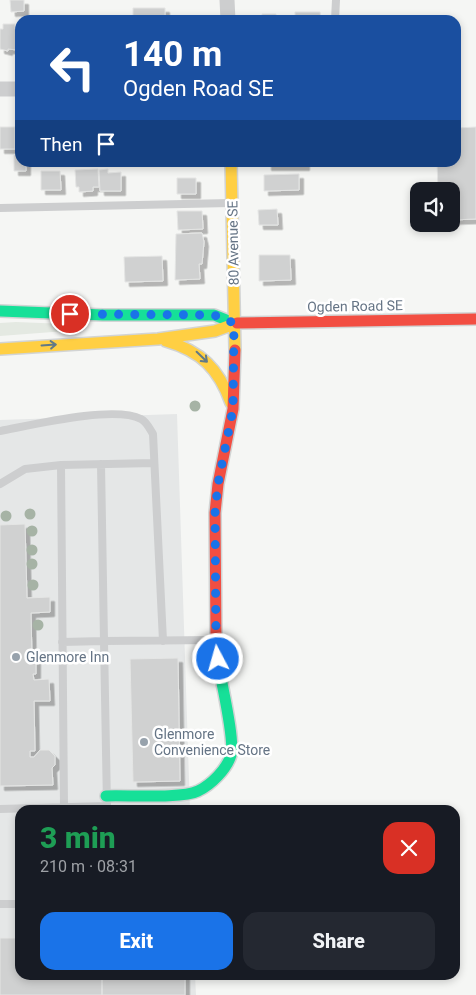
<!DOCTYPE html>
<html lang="en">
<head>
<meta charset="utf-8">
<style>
	body { margin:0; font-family:Roboto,sans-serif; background:#242831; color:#f1f3f6; height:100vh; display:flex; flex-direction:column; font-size:19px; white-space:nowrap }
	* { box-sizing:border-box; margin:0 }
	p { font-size:16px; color:#9ea1a6 }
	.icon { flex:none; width:28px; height:28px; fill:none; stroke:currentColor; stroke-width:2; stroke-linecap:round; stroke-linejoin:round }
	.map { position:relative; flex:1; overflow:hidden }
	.panel { position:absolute; left:15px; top:805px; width:445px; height:175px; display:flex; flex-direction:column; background:#171b24; border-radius:15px; box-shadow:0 2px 8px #0003 }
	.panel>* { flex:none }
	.guide { position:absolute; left:15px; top:15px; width:446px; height:152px; border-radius:15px; box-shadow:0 2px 8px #0003; background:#1a4fa0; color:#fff; overflow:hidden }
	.buttons { position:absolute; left:410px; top:182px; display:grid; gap:10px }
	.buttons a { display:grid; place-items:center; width:50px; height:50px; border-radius:10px; background:#171b24; box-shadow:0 2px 8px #0003; font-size:25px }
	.pin { position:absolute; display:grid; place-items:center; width:42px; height:42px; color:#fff; margin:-21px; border:2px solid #fff; border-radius:50%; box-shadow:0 1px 5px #0007 }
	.me { position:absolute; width:55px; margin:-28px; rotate:354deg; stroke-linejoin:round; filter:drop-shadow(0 0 4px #0008) }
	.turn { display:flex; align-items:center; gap:18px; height:105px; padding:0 25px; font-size:22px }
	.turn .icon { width:65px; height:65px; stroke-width:2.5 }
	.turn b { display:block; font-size:35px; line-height:42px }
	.then { display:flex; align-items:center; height:48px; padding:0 25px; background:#0003; gap:10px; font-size:19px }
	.round { display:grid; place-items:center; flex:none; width:52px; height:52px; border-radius:15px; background:#242831 }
	.summary { display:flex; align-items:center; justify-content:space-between; height:85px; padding:0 25px }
	h1 { font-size:30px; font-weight:800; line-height:38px; color:#1e9e55 }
	.button { display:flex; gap:10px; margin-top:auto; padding:10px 25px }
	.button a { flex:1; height:58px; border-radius:15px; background:#1a73e8; color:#fff; font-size:20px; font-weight:800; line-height:58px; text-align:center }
	.button a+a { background:#242831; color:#f1f3f6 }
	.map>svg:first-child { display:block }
	.built { fill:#e5e7e7 }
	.grass { fill:#e4e9e2 }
	.building { fill:#d0d1d1; stroke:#e4e5e4; filter:url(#shadow) }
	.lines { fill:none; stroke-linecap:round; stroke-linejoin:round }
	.fast-casing { stroke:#d2d4d4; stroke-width:14 }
	.slow-casing { stroke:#d2d4d4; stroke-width:14 }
	.jam-casing { stroke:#d2d4d4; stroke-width:14 }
	.lane { stroke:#cdcecf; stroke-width:8 }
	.street { stroke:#cdcecf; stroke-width:15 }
	.fast { stroke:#16e098; stroke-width:11 }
	.slow { stroke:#ffcf43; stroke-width:11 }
	.jam { stroke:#f24e42; stroke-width:11 }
	.tree { fill:#a6b3a5 }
	.oneway { stroke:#617986 }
	.route { stroke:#1a73e8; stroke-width:9; stroke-dasharray:0 16.2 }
	.poi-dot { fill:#97a2ac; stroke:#fff; stroke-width:2 }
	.labels { text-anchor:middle; stroke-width:5; stroke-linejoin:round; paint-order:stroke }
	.street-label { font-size:14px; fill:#657485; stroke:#fff }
	.poi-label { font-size:14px; fill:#657485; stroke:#fff; text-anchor:start }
</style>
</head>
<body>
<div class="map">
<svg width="476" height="995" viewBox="0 0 476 995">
	<defs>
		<filter id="shadow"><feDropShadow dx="4.5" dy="4.5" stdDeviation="0" flood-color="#0004"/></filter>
	</defs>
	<rect width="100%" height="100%" fill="#f5f6f4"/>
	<path class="built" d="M177,414L190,810H20V975H195L196,995H0V420Z"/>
	<path class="grass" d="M16,322L66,324V331L0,336V323Z"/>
	<path class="building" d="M10,0H24V11L11,12Z
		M133,8H165V20H133Z
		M295,12H320L321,20H289L295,19Z
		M262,14H276V19L286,20H254L262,19Z
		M3,24H15V29H18V50L8,49V51L0,49V29H3Z
		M0,127H15V149H0Z
		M476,127V219L451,220V191H438L437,162H456V128Z
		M14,155H20V162H26V171H14Z
		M267,162H305V166H267Z
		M98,169L99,187H93V191L79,192V187H76L75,170Z
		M108,169V173L121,172V191H100L99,170Z
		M41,171H60L61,190H41Z
		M299,174V190L264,191V175Z
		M177,178H196V194H177Z
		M277,209L278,225H259L258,210Z
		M177,211H202L203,229L178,230Z
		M202,233L204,242L202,264H199L200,279L175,280L176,234Z
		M259,255H290L291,280L259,281Z
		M162,256L163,281L125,282L124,257Z
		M25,524L27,598L50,597V612L31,613L32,660H36V674H33L34,680L49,679L50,701H34L35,751H30V757H34L40,750H49L55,756V765L52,768L53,785L0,786V525Z
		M178,658L180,781L133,782L130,659Z
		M181,806V810H133V807Z
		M0,938H20V975H102V995H0Z
		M102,975H185V995H102Z"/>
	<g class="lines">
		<g class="fast-casing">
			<path id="fast" d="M0,311L103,315H214L234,323
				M106,796C127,795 182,799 198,791C211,785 227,769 231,755C235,740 222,686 219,667"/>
		</g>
		<g class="slow-casing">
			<path id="slow" d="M231,162L235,350
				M166,341C201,351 219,369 231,403
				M0,349L158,339L215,331L237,323"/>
		</g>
		<g class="jam-casing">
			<path id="jam" d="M237,323L476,319
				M219,667L216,640L215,513L218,484L233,409L235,350"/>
		</g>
		<path class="lane" d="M335,20L336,0
			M0,208L230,203
			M0,431C32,425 114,405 141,419C146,421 150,429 153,434L163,641
			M61,465L64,807
			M0,484L25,469L61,465L154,463
			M62,642L104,641L101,464
			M0,809L107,806L104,641L215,640
			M0,904H20"/>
		<path class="street" d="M227,0L228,20
			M0,89H20"/>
		<use href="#fast" class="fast"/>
		<use href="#slow" class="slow"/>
		<use href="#jam" class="jam"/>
	</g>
	<g class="tree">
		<circle cx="195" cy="406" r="5.5"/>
		<circle cx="30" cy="514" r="5.5"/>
		<circle cx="6" cy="516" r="5.5"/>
		<circle cx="32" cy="531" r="5.5"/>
		<circle cx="32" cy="550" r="5.5"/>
		<circle cx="32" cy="564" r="5.5"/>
		<circle cx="33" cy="585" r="5.5"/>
		<circle cx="38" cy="625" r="5.5"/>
	</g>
	<defs><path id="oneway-shaft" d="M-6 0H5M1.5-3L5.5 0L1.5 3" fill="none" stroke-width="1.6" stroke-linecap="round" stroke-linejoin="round" transform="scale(1.25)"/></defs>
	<g class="oneway">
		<use href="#oneway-shaft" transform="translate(49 345) rotate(-4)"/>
		<use href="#oneway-shaft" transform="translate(202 357) rotate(44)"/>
	</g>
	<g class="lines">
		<path class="route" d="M70,314L214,315L234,323L233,409L218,484L215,513L216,640L218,659"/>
	</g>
	<g class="poi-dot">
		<circle cx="16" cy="657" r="5"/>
		<circle cx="144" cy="742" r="5"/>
	</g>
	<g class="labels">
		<g class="street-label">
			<text transform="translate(233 243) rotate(-91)" y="5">80 Avenue SE</text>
			<text transform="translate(355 306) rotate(-1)" y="5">Ogden Road SE</text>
		</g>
		<g class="poi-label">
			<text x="26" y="662">Glenmore Inn</text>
			<text x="154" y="739">Glenmore<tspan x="154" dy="16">Convenience Store</tspan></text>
		</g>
	</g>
</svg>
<div class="buttons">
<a><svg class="icon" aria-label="sound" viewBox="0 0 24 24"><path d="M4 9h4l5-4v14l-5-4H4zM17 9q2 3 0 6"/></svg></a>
</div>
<div class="pin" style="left:70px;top:314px;background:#d93025"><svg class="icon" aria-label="arrive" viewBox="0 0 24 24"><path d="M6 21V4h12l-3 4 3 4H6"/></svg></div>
<svg class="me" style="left:218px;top:659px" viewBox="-20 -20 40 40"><circle r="17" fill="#1a73e8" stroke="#fff" stroke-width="3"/><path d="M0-11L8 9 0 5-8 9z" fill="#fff"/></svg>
<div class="guide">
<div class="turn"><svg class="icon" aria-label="left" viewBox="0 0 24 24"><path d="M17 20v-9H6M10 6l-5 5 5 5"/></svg><div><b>140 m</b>Ogden Road SE</div></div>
<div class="then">Then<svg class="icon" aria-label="arrive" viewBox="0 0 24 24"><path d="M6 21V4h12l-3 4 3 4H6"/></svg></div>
</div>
<section class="panel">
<div class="summary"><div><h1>3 min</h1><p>210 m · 08:31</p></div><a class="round" style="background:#d93025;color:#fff"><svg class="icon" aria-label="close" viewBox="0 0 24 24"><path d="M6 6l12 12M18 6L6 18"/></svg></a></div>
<div class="button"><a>Exit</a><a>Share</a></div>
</section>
</div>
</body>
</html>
